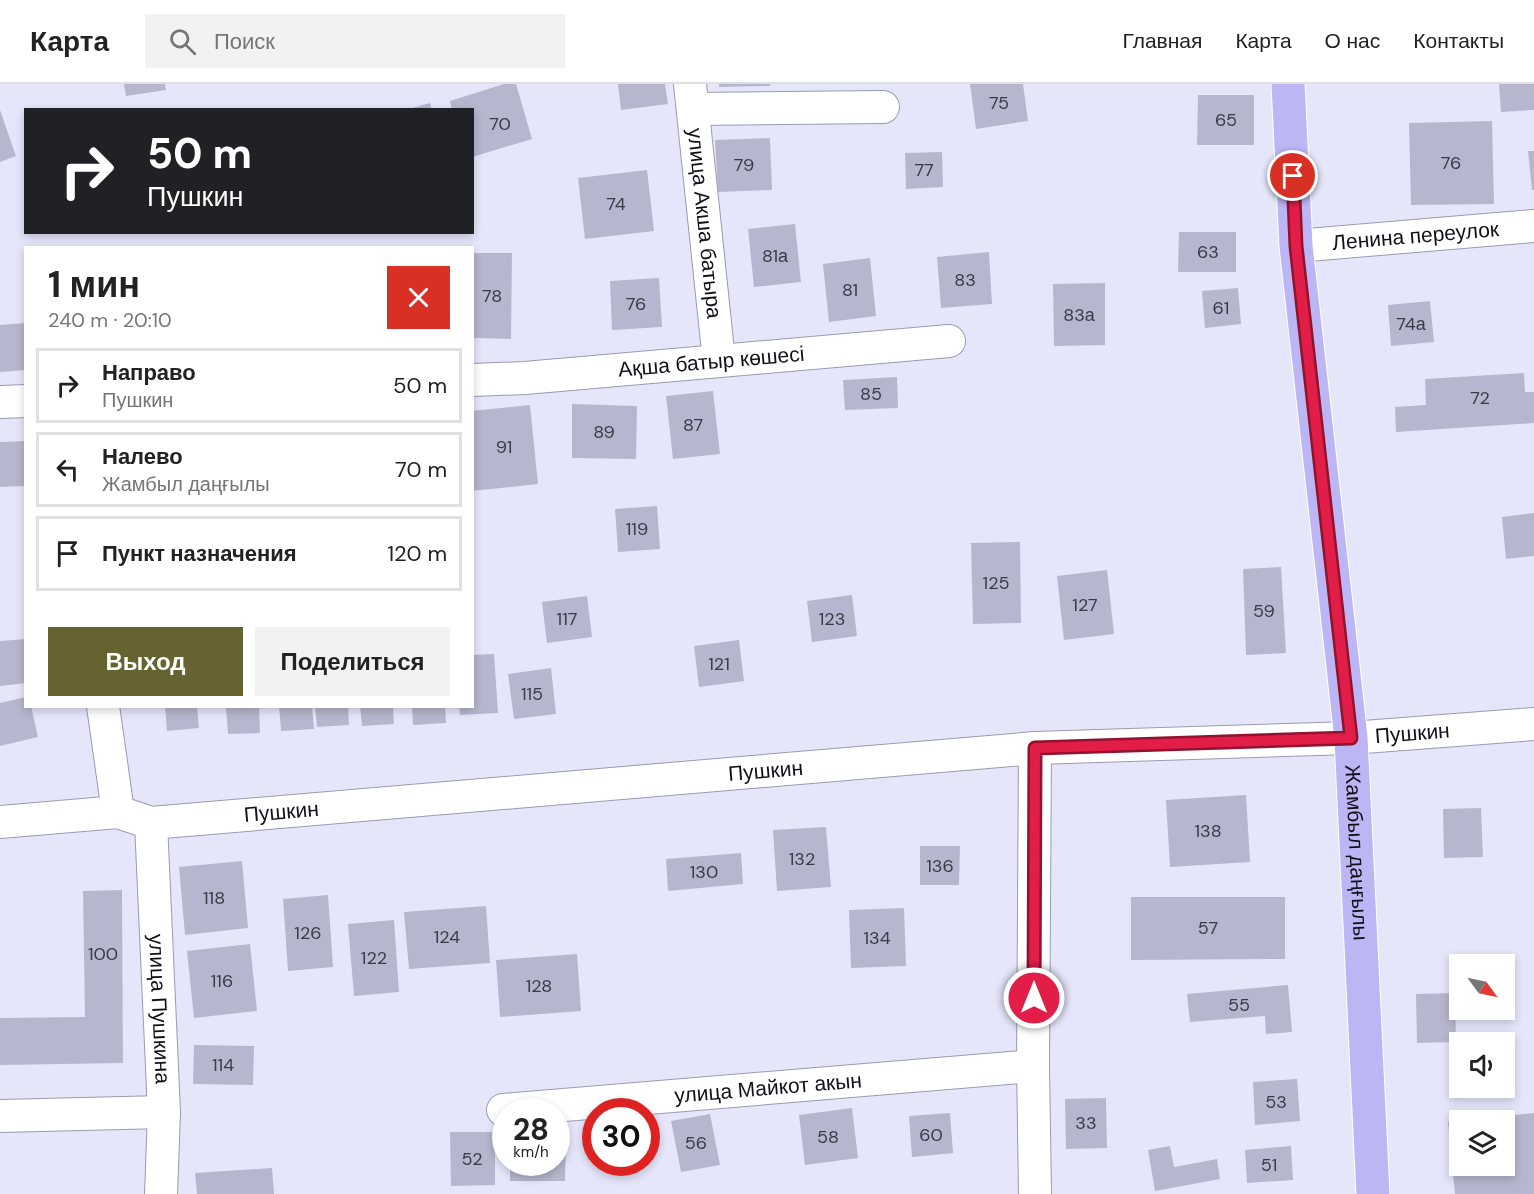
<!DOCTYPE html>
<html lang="ru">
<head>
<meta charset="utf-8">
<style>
	body { margin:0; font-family:"DM Sans",sans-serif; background:#f2f2f2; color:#222; height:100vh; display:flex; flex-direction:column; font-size:22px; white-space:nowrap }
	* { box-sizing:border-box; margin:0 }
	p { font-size:20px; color:#767676 }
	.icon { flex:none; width:33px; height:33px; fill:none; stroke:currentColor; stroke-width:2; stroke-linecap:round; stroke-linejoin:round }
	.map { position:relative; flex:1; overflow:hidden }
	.drawer { position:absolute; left:24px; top:162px; width:450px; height:462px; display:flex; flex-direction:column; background:#fff; border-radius:0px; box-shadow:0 3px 9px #0003 }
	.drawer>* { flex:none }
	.banner { position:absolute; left:24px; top:24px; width:450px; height:126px; border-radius:0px; box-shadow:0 3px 9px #0003; background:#202124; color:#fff; overflow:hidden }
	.needle { width:39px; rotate:123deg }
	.fabs { position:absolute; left:1449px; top:870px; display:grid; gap:12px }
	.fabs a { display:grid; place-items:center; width:66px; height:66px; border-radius:0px; background:#fff; box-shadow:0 3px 9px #0003; font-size:30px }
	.speed { position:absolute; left:492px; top:1014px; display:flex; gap:12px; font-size:30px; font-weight:700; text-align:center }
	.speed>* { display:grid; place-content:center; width:78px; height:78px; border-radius:50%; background:#fff; box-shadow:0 3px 9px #0003; line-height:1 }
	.speed small { font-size:15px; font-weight:400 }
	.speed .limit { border:9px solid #d22; background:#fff; color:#111 }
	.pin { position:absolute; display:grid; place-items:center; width:51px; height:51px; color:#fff; margin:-26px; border:3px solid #fff; border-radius:50%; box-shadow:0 2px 6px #0007 }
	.me { position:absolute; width:66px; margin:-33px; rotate:0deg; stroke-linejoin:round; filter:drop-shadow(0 0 4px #0008) }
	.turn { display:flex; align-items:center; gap:21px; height:126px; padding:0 24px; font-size:27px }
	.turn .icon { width:78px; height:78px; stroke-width:2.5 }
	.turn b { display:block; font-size:42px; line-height:51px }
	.round { display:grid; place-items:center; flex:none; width:63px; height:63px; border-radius:0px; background:#f2f2f2 }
	.summary { display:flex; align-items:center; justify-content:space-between; height:102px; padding:0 24px }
	h1 { font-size:36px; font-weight:700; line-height:45px }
	.action { display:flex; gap:12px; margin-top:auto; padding:12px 24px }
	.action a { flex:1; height:69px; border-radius:0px; background:#666330; color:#fff; font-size:24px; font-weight:700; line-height:69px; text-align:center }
	.action a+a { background:#f2f2f2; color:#222 }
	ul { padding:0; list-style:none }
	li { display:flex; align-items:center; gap:18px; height:75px; margin:0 12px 9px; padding:0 12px; border:3px solid #e0e0e0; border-radius:0px }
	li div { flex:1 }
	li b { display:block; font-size:22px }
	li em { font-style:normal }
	header { display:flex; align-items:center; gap:36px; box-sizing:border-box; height:84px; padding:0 30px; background:#fff; border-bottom:2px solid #e0e0e0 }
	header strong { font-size:28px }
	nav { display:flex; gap:33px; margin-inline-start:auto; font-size:21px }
	.search { width:420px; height:54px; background:#f2f2f2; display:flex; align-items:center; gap:15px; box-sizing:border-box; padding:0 21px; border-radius:0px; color:#767676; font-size:22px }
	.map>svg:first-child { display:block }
	.building { fill:#b6b6ce }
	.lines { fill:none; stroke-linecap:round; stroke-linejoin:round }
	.minor-casing { stroke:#9a9ab1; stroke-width:34 }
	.major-casing { stroke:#fff; stroke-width:35 }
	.minor { stroke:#fff; stroke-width:32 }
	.major { stroke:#bcb6f4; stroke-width:33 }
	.route-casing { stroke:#92132f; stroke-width:15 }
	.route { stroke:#e11d48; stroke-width:10 }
	.labels { text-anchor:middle; stroke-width:4.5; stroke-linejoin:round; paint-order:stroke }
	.number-label { font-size:18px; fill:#3b3a47 }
	.street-label { font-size:21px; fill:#12111a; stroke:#fff }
</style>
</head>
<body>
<header>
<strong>Карта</strong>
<div class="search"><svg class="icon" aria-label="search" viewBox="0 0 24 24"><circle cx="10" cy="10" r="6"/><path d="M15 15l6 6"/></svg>Поиск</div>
<nav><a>Главная</a><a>Карта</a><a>О нас</a><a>Контакты</a></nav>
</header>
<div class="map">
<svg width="1534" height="1110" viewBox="0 0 1534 1110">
	<rect width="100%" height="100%" fill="#e6e6fb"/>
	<path class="building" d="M124,0H165L166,6L126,12Z
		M504,0H516L532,55L472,73V26H452L450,17Z
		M618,0H665L668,20L621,26Z
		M719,0H770V2L719,3Z
		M970,0H1023L1028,37L976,45Z
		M1499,0H1534V26L1501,28Z
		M1198,11H1254V61H1197Z
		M430,19L432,26H410L409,25Z
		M0,26L16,72L0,78Z
		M1492,37L1494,120L1411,121L1409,39Z
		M770,54L772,106L718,108L715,56Z
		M1528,67H1534V106H1532Z
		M942,68L943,103L906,105L905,69Z
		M647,86L654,147L585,155L578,94Z
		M795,140L801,198L754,203L748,145Z
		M1179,148H1236V188H1178Z
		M989,168L992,220L941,224L937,173Z
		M472,169H512L511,255L472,254Z
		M870,174L876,232L829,238L823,180Z
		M659,194L662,243L612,246L610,197Z
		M1105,199V261L1054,262L1053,200Z
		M1238,204L1241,240L1205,244L1202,207Z
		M1430,217L1434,258L1391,262L1388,221Z
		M26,239V286L0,288V241Z
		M1524,289L1525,308H1534V339L1396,348L1395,323L1426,321L1425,295Z
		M897,293L898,324L845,326L843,296Z
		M713,307L720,370L673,375L666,312Z
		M572,320L637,322L636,375L572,374Z
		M530,321L538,400L472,407V327Z
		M26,357V402L0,403V358Z
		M657,422L660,465L618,468L615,425Z
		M1534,429V472L1506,475L1502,433Z
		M1020,458L1021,539L973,540L971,459Z
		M1281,483L1286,569L1246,571L1243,485Z
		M1107,486L1114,550L1064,556L1057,492Z
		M852,511L857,552L812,558L807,517Z
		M587,512L592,553L547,559L542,518Z
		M26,555V599L0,602V557Z
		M739,556L744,597L699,603L694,562Z
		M494,570L498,629L460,631L459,622H472V571Z
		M551,584L556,630L514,635L508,590Z
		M26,613V622H31L38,653L0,662V619Z
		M165,622H197L199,644L167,647Z
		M226,622H259L260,649L228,650Z
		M279,622H312L314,645L281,647Z
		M315,622H348L349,641L317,643Z
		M360,622H393L394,640L362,642Z
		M412,622H445L446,639L413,641Z
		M1246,711L1250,778L1170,783L1166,716Z
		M1481,724L1483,773L1444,774L1443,725Z
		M826,743L831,803L777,807L773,746Z
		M920,762H960L959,801H920Z
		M741,769L743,800L668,807L666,775Z
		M242,777L248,844L185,851L179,783Z
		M122,806L123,979L0,981V934L85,933L83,807Z
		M328,811L333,883L288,887L283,815Z
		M1131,813H1285V875L1131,876Z
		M486,822L490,879L409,885L404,828Z
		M904,824L906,882L851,884L849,826Z
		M394,836L399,908L354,912L348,840Z
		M250,860L257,927L194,934L187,867Z
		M577,870L581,927L500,933L496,876Z
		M1288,901L1292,948L1266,950L1265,932L1190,938L1187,910Z
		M1455,909L1456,958L1417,959L1416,910Z
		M194,961L254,962L253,1001L193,1000Z
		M1297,995L1300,1037L1255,1041L1253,998Z
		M1106,1014L1107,1064L1066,1065L1065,1015Z
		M852,1024L858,1074L805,1081L799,1031Z
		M950,1029L953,1069L912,1073L909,1032Z
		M1534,1029V1110H1455L1448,1038L1460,1037V1082H1504V1036H1478V1035Z
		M710,1030L720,1081L681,1088L671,1037Z
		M450,1048H495V1101L451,1102Z
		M556,1056H566L565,1097H510V1078H556Z
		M1170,1062L1174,1083L1217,1075L1220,1095L1155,1107L1148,1066Z
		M1291,1062L1293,1096L1247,1099L1245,1066Z
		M272,1084L274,1110H197L195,1089Z"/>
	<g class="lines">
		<g class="minor-casing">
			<g id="minor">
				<path id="s1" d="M690,0L719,277"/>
				<path d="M693,25L883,23"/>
				<path id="s2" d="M1296,162L1534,142"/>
				<path id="s3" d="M472,296L525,294L949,257"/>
				<path d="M0,318L26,317"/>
				<path d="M103,622L118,728"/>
				<path d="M1035,664L1033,982L1035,1110"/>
				<path id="s4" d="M0,738L118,728L151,739L1035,664L1351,654L1534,640"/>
				<path id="s5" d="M151,739L164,1028L161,1110"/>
				<path id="s6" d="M503,1026L1033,982"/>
				<path d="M0,1032L164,1028"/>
			</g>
		</g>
		<g class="major-casing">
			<g id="major">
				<path id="s7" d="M1288,0L1296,162L1351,654L1373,1110"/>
			</g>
		</g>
		<use href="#minor" class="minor"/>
		<use href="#major" class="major"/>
	</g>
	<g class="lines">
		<g class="route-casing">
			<path id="route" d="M1034,914L1035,664L1351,654L1296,162L1293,92"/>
		</g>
		<use href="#route" class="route"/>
	</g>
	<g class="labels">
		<g class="number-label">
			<text x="999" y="25">75</text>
			<text x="1226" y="42">65</text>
			<text x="500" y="46">70</text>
			<text x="1451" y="85">76</text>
			<text x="744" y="87">79</text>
			<text x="924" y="92">77</text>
			<text x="616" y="126">74</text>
			<text x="1208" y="174">63</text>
			<text x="775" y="178">81а</text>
			<text x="965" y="202">83</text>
			<text x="850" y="212">81</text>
			<text x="492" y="218">78</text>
			<text x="636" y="226">76</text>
			<text x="1221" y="230">61</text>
			<text x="1079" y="237">83а</text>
			<text x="1411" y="246">74а</text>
			<text x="871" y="316">85</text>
			<text x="1480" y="320">72</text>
			<text x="693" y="347">87</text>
			<text x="604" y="354">89</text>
			<text x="504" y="369">91</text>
			<text x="637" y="451">119</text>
			<text x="996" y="505">125</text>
			<text x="1085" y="527">127</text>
			<text x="1264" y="533">59</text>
			<text x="567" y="541">117</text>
			<text x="832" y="541">123</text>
			<text x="719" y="586">121</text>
			<text x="532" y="616">115</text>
			<text x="1208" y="753">138</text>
			<text x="802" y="781">132</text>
			<text x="940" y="788">136</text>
			<text x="704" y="794">130</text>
			<text x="214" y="820">118</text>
			<text x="1208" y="850">57</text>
			<text x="308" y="855">126</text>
			<text x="447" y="859">124</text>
			<text x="877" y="860">134</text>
			<text x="103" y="876">100</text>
			<text x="374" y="880">122</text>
			<text x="222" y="903">116</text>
			<text x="539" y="908">128</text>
			<text x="1239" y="927">55</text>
			<text x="223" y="987">114</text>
			<text x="1276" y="1024">53</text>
			<text x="1086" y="1045">33</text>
			<text x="931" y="1057">60</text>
			<text x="828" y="1059">58</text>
			<text x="696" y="1065">56</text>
			<text x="472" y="1081">52</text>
			<text x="1269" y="1087">51</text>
		</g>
		<g class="street-label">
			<text dy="7" stroke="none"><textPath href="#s1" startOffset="140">улица Акша батыра</textPath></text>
			<text dy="7" stroke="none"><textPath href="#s2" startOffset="120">Ленина переулок</textPath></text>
			<text dy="7" stroke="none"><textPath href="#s3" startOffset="240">Ақша батыр көшесі</textPath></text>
			<text dy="7" stroke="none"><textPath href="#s4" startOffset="1418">Пушкин</textPath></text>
			<text dy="7" stroke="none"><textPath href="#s4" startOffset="770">Пушкин</textPath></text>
			<text dy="7" stroke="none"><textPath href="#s4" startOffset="284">Пушкин</textPath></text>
			<text dy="7" stroke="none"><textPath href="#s7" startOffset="772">Жамбыл даңғылы</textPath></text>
			<text dy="7" stroke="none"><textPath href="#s5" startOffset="186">улица Пушкина</textPath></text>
			<text dy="7" stroke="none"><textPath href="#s6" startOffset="266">улица Майкот акын</textPath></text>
		</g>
	</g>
</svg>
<div class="fabs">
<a><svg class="needle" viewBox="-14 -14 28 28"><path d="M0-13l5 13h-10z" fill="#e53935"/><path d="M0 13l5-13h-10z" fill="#767676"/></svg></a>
<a><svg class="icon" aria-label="sound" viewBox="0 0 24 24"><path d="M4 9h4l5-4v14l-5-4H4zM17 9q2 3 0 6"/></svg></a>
<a><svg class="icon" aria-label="layers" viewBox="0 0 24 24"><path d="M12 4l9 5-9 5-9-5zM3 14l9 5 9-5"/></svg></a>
</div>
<div class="speed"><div>28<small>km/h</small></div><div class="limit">30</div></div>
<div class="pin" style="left:1293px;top:92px;background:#d93025"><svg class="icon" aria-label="arrive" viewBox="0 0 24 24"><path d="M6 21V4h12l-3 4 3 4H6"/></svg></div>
<svg class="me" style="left:1034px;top:914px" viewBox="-20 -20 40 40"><circle r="17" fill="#e11d48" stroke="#fff" stroke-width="3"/><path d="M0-11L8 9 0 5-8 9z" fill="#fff"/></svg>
<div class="banner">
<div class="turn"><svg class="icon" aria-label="right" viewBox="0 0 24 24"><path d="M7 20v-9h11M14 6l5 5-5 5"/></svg><div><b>50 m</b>Пушкин</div></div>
</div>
<section class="drawer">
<div class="summary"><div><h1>1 мин</h1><p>240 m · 20:10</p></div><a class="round" style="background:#d93025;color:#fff"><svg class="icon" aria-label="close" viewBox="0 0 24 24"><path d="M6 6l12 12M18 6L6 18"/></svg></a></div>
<ul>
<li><svg class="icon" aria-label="right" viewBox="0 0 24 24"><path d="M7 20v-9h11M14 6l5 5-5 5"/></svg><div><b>Направо</b><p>Пушкин</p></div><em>50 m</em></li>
<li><svg class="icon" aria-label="left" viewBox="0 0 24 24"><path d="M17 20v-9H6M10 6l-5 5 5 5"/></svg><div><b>Налево</b><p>Жамбыл даңғылы</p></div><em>70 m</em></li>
<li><svg class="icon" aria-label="arrive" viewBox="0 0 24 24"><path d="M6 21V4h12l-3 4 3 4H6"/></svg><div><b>Пункт назначения</b></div><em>120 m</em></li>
</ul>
<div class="action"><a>Выход</a><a>Поделиться</a></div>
</section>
</div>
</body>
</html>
